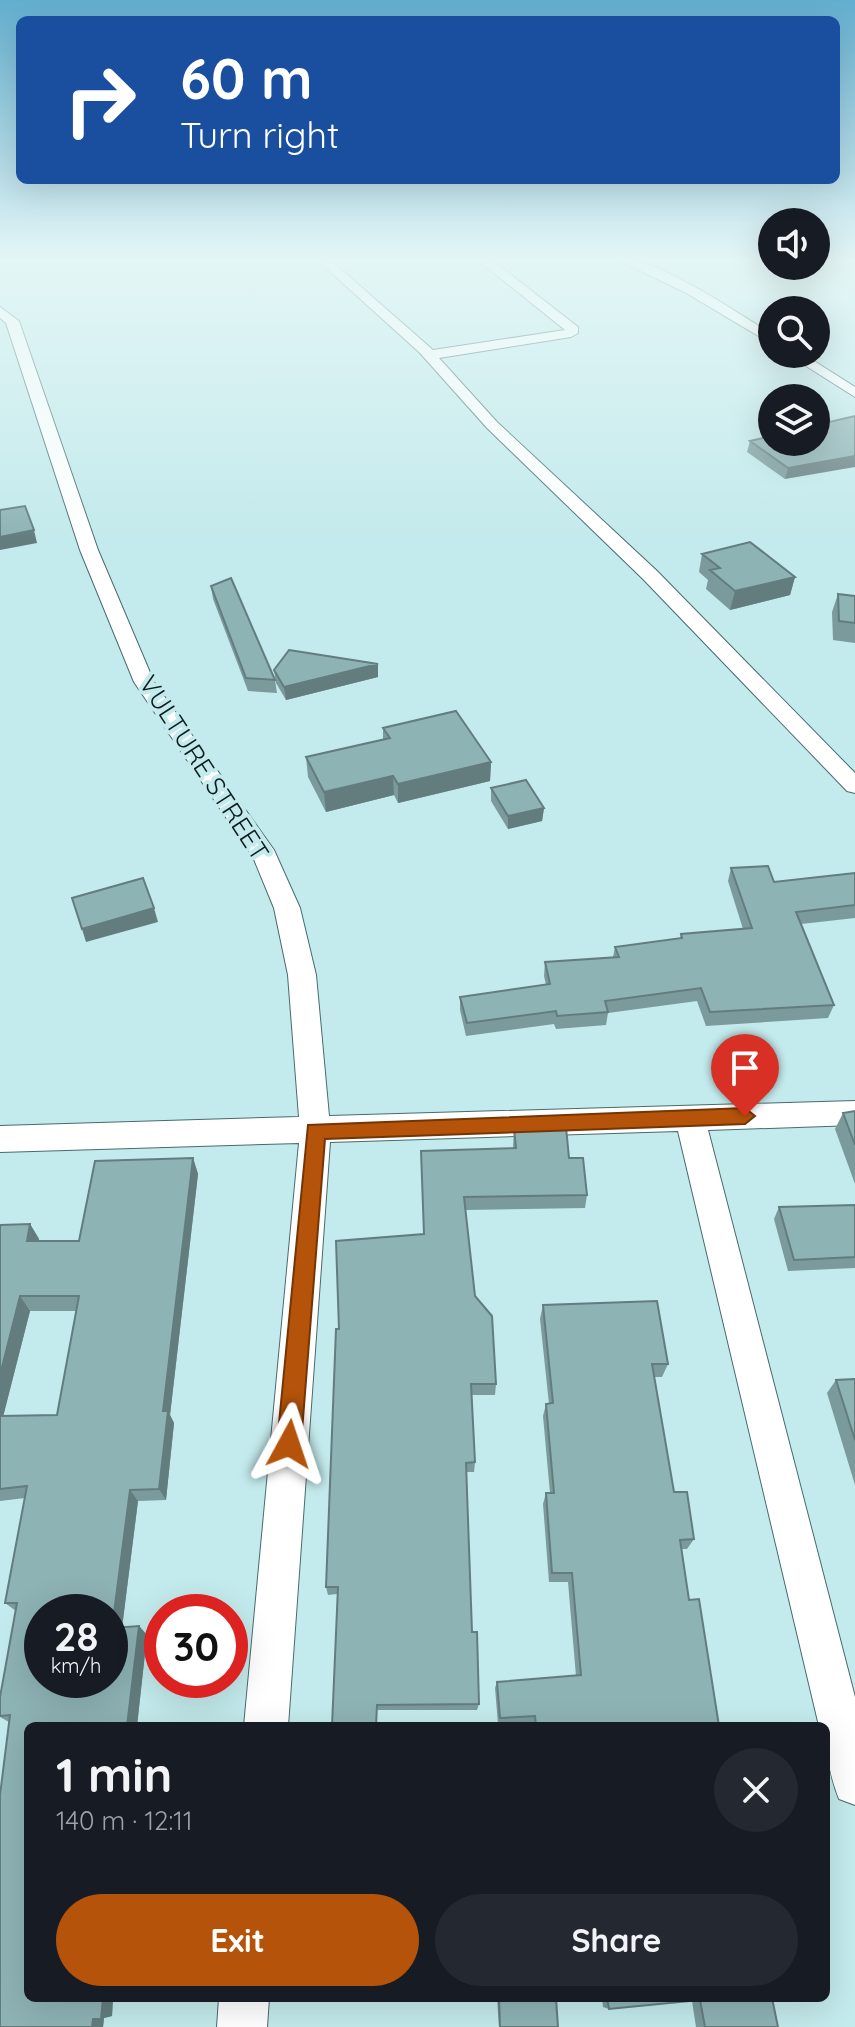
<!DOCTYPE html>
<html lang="en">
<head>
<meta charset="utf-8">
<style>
	body { margin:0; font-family:Quicksand,sans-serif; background:#242831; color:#f1f3f6; height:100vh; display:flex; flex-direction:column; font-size:30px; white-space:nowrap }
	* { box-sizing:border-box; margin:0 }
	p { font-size:26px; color:#9ea1a6 }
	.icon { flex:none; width:44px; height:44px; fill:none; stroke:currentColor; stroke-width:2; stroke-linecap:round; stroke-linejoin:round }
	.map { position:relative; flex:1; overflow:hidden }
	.drawer { position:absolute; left:24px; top:1722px; width:806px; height:280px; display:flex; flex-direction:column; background:#171b24; border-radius:12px; box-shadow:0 8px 32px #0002 }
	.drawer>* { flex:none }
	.hud { position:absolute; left:16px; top:16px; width:824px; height:168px; border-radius:12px; box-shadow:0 8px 32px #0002; background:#1a4fa0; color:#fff; overflow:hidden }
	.fabs { position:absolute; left:758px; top:208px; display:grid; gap:16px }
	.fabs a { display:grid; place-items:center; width:72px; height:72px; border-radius:50%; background:#171b24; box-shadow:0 8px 32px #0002; font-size:40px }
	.speed { position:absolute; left:24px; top:1594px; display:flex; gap:16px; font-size:40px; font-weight:700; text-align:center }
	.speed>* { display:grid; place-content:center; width:104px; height:104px; border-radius:50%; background:#171b24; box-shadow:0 8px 32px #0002; line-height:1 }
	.speed small { font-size:20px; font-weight:400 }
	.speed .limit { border:12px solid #d22; background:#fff; color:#111 }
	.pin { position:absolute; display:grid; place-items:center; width:68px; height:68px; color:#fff; margin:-82px -34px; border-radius:50% 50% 50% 0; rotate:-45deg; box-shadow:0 0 8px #0007 }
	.pin .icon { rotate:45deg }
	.me { position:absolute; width:88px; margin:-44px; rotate:5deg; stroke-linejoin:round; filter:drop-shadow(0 0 6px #0008) }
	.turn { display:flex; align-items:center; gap:28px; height:168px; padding:0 32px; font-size:36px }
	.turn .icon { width:104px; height:104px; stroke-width:2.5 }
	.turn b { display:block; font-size:56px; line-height:68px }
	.round { display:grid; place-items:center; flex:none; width:84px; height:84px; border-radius:42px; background:#242831 }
	.head { display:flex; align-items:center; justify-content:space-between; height:136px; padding:0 32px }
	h1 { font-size:48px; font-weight:700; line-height:60px }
	.action { display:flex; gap:16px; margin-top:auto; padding:16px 32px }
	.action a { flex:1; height:92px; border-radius:48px; background:#b45309; color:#fff; font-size:32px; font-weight:700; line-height:92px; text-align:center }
	.action a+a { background:#242831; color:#f1f3f6 }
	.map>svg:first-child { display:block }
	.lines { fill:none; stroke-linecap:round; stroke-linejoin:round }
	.street-casing { stroke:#486b6d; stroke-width:2 }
	.street { fill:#fff; fill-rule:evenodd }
	.wall { fill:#7a9a9c; fill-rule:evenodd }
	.shaded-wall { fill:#637d7f }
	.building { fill:#8eb3b5; stroke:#637d7f; stroke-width:2; fill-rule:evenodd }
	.route { fill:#b45309; stroke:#753606; stroke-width:2 }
	.labels { text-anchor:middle; stroke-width:8; stroke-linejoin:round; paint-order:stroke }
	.street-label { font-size:26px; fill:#0d1b1c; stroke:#c3eaec }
</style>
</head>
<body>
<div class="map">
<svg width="855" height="2027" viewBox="0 0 855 2027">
	<rect width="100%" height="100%" fill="#c3eaec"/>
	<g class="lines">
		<g class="street-casing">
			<path id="street" d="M314,257H327L433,350L565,330L474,257H488L578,327V333L571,337L439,358L497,422L657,571L855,773V793L847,791L643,579L487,428L420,353Z
				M612,257C658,257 732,310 772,334V344L686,293Z
				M0,307L19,321L98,550L154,682L274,850L300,908L316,975L329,1116L855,1101V1125L708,1130L855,1697V1805L839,1799C829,1774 826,1752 826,1726H819L678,1131L330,1142L288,1726H244L299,1143L0,1152V1126L299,1117L288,975L274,908L253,857L134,682L80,550L6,323L0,318Z
				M787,354H803L855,387V397Z
				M219,1998H269L267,2027H217Z"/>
		</g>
		<use href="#street" class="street"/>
	</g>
	<path class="wall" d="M855,416L785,479L747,452L750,441Z
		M702,554L795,577L790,595L730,610L706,589L708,580L699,572Z
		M211,586L275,680L277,693L248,691L213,599Z
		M838,594L855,596V643L833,640L832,612Z
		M274,670L378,677L286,700L276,683Z
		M383,728L491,762L490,781L398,803L394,795L326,812L308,777L306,757L383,740Z
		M491,788L544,808L542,821L508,829L491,801Z
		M731,868L774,882L855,873V918L801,924L834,1005L828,1018L706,1026L697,1001L608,1013L606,1025L556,1029L554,1024L466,1036L460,1010V997L546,985L544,976L545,962L613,957L615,947L680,938L681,934L743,929L728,881Z
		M855,1111V1184L835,1129L843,1113Z
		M514,1128L569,1158L587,1195L585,1208L465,1210L475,1296L496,1384L495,1395H472L475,1462L474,1472H466L472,1632L479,1704L477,1710H378L337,1594L328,1595L326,1587L339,1329L424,1234L513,1148Z
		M193,1158L198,1174L170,1415L174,1423L166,1500L138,1501L122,1627L139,1626L147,1635L137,1726H28V1998H113L112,2016L104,2018L103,2027H0V1795L9,1722L0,1717V1697L16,1611L5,1603L25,1498L0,1501V1225L30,1224L39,1239V1241H79L95,1161ZM30,1311H76L57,1415L3,1416ZM42,1612H110V1680H42Z
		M855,1205V1268L788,1271L774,1219L779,1207Z
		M543,1305L668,1364L662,1377H654L674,1492L694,1539L687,1549H682L689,1600L719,1726H532V1722L498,1724L495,1688L497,1682L576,1676L568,1582H549L543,1504L546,1493H550L543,1416L546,1404H549L540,1319Z
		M855,1379V1485L827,1393L836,1380Z
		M497,1998H556L558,2027H499Z
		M602,1998H772L778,2027H696L692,2001L609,2009L603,2007Z"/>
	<path class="shaded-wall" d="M855,456V467L785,479L788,468Z
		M34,530L37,543L0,550V537Z
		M795,577L790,595L730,610L735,591Z
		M378,664V677L286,700L284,687Z
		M491,762L490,781L398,803V784Z
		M393,776L394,795L326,812L324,792Z
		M544,808L542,821L508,829V816Z
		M154,908L158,922L86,942L82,929Z
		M193,1158L198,1174L170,1415L174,1423L166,1500L159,1489L163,1411Z
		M30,1224L39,1239L36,1256L27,1241Z
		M20,1296L30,1311L0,1429V1375Z
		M130,1490L138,1501L121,1636L112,1628Z
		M139,1626L147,1635L137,1726H127Z
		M103,1998H113L112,2016L104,2018L103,2027H92L93,2019Z"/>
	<path class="building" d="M855,416V456L788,468L750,441L772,436V442H816V425Z
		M25,506L34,530L0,537V510Z
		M750,542L795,577L735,591L710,570L720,568L702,554Z
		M231,578L275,680L246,678L211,586Z
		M838,594L855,596V623L839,621Z
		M289,650L378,664L284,687L274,670Z
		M456,711L491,762L398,784L393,776L324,792L306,757L390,738L383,728Z
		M526,780L544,808L508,816L491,788Z
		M768,866L774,882L855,873V905L796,912L834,1005L710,1012L701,988L605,1001L608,1012L557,1016L556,1011L467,1023L460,997L550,984L545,962L619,957L615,947L682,938L681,934L752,928L731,868Z
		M143,878L154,908L82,929L72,898Z
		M855,1111V1145L843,1113Z
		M566,1127L569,1158H583L587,1195L464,1197L475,1296L492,1316L496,1384H471L475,1462L466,1463L472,1632H477L479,1704L377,1705L376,1726H332L338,1587H326L336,1329H339L336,1241L424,1234L421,1151L516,1148L514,1128Z
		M193,1158L163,1411H168L159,1489L130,1490L112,1628L139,1626L127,1726H28V1998H103L101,2019H93L92,2027H0V1795L10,1715L0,1716V1697L17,1603H5L27,1486L0,1489V1416L57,1415L79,1296H20L0,1375V1225L30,1224L27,1241H79L95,1161ZM42,1612H110V1680H42Z
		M855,1205V1257L794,1260L779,1207Z
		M657,1301L668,1364H652L674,1492H687L694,1539L680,1540L689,1600L699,1599L719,1726H536L535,1716L500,1718L497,1682L581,1675L572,1573H552L546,1493H554L546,1404L553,1403L543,1305Z
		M855,1379V1440L836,1380Z
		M499,1998H556L558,2027H500Z
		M607,1998H772L778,2027H705L700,2000L609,2009Z"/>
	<linearGradient id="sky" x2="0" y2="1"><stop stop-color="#63aecf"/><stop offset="0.48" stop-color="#e4f6f6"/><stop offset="1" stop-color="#e4f6f6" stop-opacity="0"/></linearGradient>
	<rect width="855" height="541" fill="url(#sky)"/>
	<path class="route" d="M745,1108L755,1116L745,1124L325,1139L301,1444L298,1453L289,1456L281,1453L277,1444L308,1125Z"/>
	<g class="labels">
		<g class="street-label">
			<text transform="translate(204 768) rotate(57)" y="9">VULTURE STREET</text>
		</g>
	</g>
</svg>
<div class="fabs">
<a><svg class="icon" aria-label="sound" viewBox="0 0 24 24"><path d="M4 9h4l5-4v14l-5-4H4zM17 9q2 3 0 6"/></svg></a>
<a><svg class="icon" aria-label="search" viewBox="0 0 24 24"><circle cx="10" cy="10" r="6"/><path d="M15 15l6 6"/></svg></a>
<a><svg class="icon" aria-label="layers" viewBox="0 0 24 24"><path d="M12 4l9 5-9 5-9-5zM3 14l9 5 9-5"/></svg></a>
</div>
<div class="speed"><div>28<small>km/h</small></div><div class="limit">30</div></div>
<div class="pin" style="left:745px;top:1116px;background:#d93025"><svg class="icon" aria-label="arrive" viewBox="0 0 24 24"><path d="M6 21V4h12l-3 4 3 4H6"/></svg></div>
<svg class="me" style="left:289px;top:1444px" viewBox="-20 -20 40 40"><path d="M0-17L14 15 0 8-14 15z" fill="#b45309" stroke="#fff" stroke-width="4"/></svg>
<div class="hud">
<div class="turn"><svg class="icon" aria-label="right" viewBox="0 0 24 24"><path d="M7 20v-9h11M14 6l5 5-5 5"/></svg><div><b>60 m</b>Turn right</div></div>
</div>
<section class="drawer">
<div class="head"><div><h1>1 min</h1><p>140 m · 12:11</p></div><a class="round"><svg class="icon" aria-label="close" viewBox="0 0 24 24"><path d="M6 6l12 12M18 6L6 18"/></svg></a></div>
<div class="action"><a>Exit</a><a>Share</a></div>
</section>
</div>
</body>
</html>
